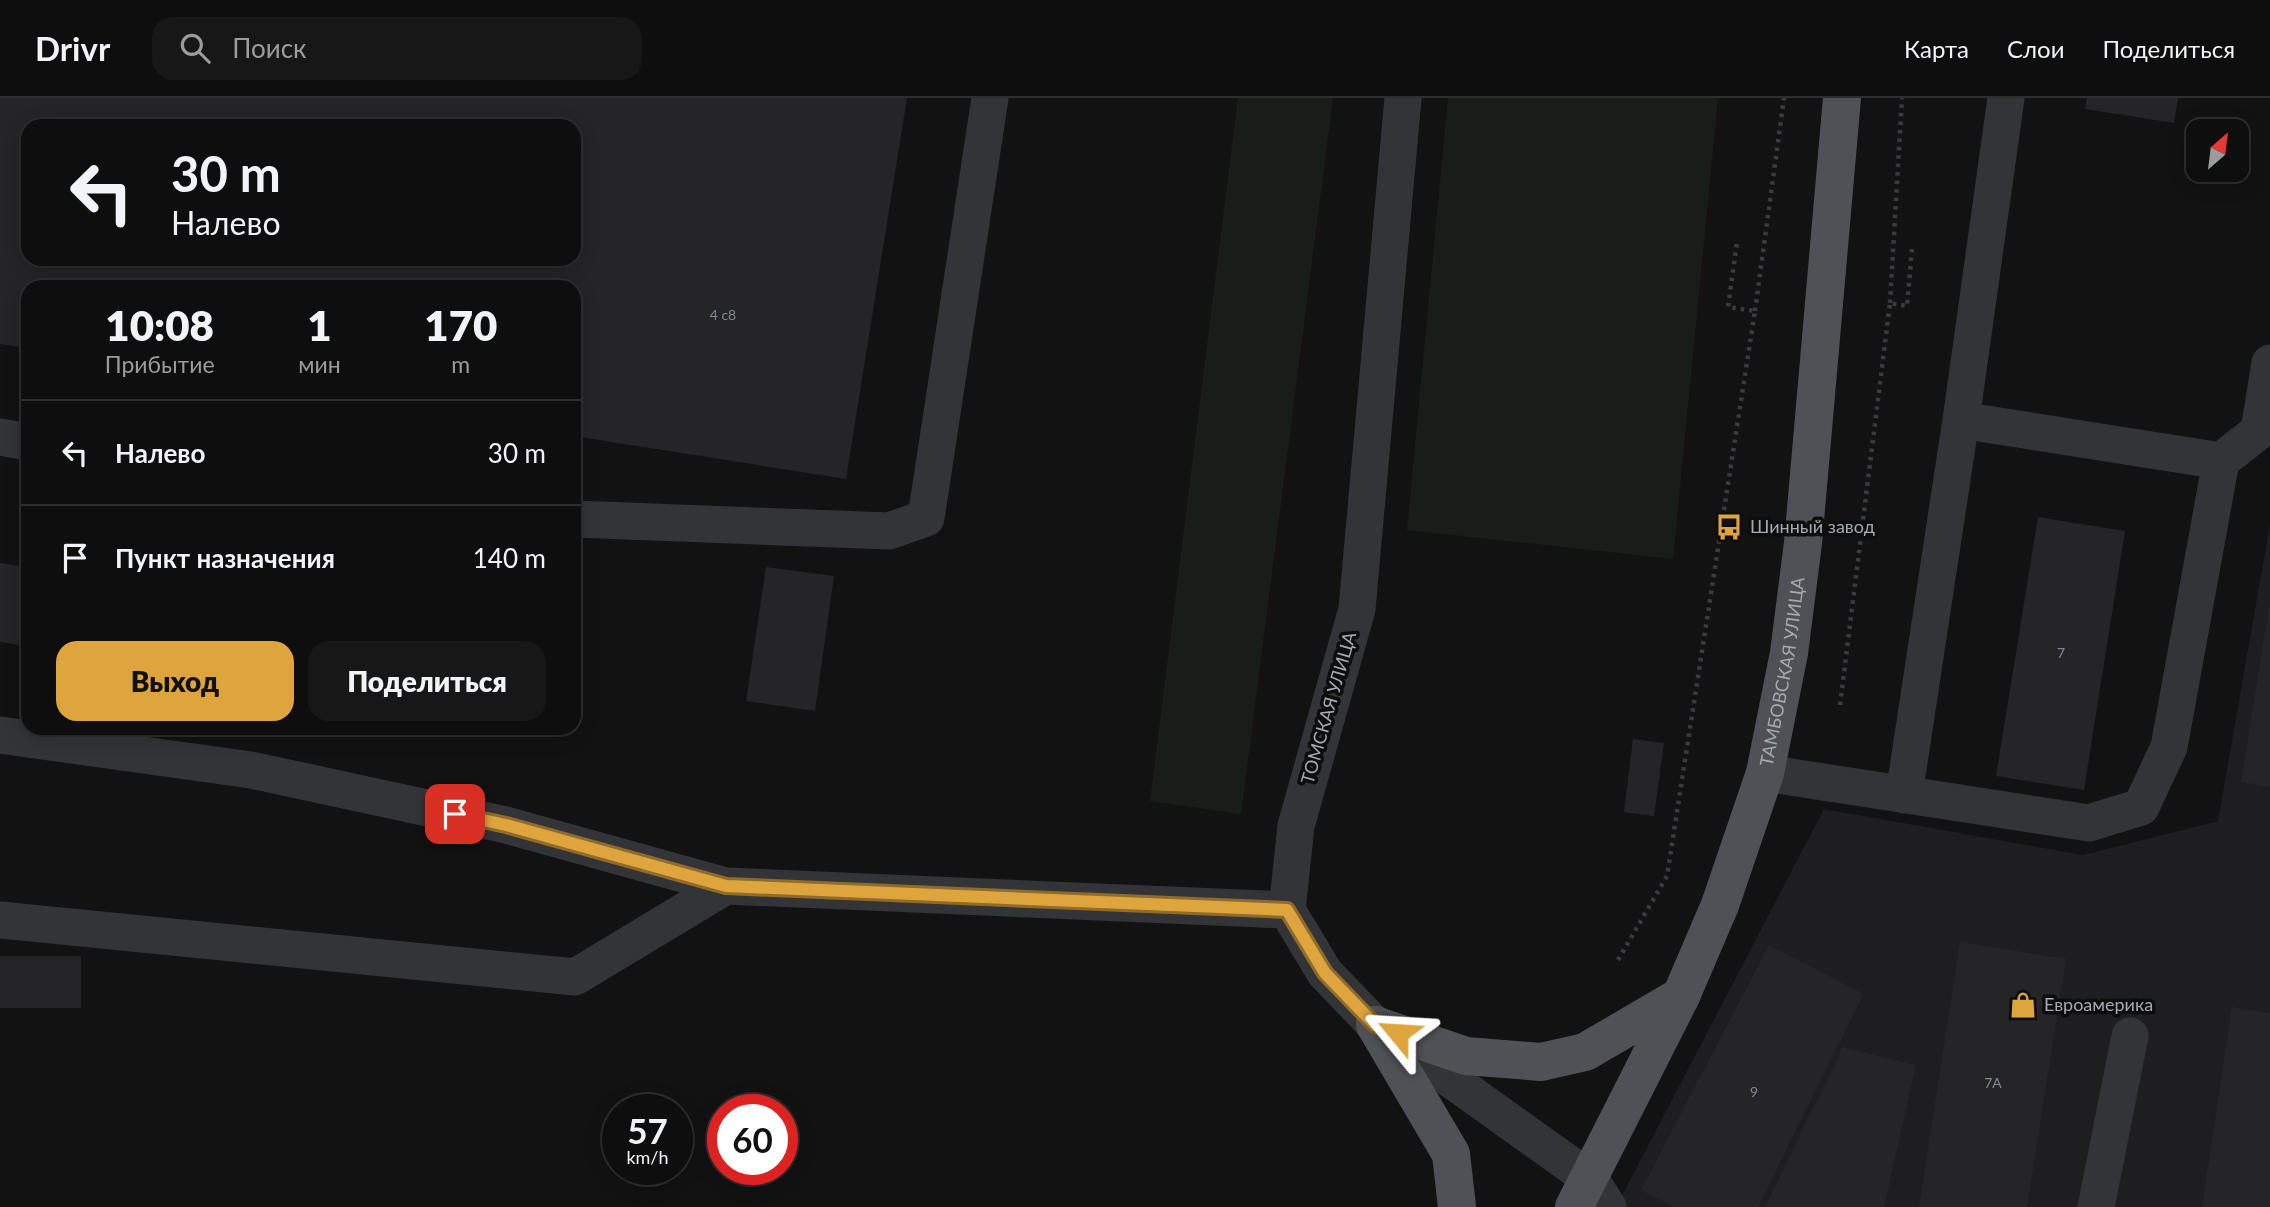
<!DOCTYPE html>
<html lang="ru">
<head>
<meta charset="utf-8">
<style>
	body { margin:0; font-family:Lato,sans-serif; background:#171717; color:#f1f3f6; height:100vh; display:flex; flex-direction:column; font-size:26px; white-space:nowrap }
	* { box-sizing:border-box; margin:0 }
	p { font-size:23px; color:#9b9c9e }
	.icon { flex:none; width:38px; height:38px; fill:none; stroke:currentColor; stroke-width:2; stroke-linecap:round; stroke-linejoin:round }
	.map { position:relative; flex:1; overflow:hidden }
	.sheet { position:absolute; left:21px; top:182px; width:560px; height:455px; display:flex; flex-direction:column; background:#0e0e0e; border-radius:21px; box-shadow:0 4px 18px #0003,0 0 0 2px #2e2e2e }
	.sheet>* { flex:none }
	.guide { position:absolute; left:21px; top:21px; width:560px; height:147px; border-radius:21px; box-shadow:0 4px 18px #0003,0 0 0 2px #2e2e2e; background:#0e0e0e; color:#f1f3f6; overflow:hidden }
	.needle { width:46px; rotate:28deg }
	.tools { position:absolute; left:2186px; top:21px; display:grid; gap:14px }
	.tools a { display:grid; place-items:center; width:63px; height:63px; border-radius:14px; background:#0e0e0e; box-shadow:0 4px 18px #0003,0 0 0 2px #2e2e2e; font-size:35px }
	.speed { position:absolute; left:602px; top:996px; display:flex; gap:14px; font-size:35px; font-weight:700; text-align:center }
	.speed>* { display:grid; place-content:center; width:91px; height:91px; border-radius:50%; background:#0e0e0e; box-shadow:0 4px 18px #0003,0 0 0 2px #2e2e2e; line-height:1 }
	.speed small { font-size:18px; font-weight:400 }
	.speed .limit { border:10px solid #d22; background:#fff; color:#111 }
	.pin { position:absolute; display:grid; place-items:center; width:60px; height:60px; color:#fff; margin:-30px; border-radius:14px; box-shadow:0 4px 10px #0006 }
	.me { position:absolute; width:77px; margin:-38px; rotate:297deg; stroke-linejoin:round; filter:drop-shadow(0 0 5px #0008) }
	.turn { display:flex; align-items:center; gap:24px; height:147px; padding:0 35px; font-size:32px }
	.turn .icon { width:91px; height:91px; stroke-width:2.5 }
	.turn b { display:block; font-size:49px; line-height:60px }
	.eta { display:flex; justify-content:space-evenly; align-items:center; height:119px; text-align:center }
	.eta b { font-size:42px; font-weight:800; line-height:49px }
	.primary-button { display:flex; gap:14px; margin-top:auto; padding:14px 35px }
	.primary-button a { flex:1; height:80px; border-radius:21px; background:#dea53f; color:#111; font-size:28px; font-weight:800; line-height:80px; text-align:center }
	.primary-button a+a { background:#171717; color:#f1f3f6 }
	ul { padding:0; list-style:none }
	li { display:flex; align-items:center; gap:21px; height:105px; padding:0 35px; border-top:2px solid #2e2e2e }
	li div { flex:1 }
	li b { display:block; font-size:26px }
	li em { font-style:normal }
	header { display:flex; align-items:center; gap:42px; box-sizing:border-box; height:98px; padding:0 35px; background:#0e0e0e; border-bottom:2px solid #2e2e2e }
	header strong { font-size:33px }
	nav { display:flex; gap:38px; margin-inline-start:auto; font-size:24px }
	.search { width:490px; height:63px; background:#171717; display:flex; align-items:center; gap:18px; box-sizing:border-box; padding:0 24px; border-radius:21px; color:#9b9c9e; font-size:26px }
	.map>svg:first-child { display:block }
	.built { fill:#1e1e20 }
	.green { fill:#191d19 }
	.building { fill:#252527; fill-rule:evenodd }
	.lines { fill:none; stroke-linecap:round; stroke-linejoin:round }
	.path { stroke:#393b3f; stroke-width:4.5; stroke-dasharray:3.5 5; stroke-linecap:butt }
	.minor { stroke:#333438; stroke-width:37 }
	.major { stroke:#505156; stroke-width:38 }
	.route-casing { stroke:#906b29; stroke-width:18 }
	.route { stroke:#dea53f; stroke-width:12 }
	.labels { text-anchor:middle; stroke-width:7; stroke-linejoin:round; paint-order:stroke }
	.number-label { font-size:14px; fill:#84878e }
	.poi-label { font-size:18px; fill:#a5a9b2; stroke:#0d0d0e; text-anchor:start }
	.street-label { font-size:18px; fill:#a5a9b2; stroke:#0d0d0e }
</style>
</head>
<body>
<header>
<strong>Drivr</strong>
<div class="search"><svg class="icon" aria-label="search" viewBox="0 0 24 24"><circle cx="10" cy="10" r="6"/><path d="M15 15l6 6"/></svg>Поиск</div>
<nav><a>Карта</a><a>Слои</a><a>Поделиться</a></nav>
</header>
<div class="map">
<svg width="2270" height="1109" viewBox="0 0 2270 1109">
	<rect width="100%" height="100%" fill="#121213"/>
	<path class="built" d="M2270,426V1109H1616L1824,711L2083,757L2218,723Z"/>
	<path class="green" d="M1238,0H1333L1241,716L1150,703Z
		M1448,0H1718L1673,461L1407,432Z"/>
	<path class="building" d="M0,0H907L846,381L574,338V189H28V250L0,246ZM28,28H574V161H28Z
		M2087,0H2178L2174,25L2085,11Z
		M2038,419L2125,433L2084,692L1996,678Z
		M0,465L28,469V548L0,544Z
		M766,469L834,478L815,613L746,603Z
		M2269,510H2270V689L2241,684Z
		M1633,641L1664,645L1654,718L1624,714Z
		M1960,844L2066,861L2027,1109H1919Z
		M1769,847L1864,896L1758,1109H1674L1641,1092Z
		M0,858H81V910H0Z
		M2232,909L2270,915V1109H2202Z
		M1843,949L1916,967L1884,1109H1765Z"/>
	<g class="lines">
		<path class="path" d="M1890,205L1902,0
			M1755,213L1784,0
			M1840,607L1890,205L1907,208L1912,151
			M1618,862L1667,778L1755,213L1728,209L1737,144"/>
		<path class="minor" d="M1403,0L1357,511L1296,728L1287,812L1325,875L1375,927L1590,1081L1608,1109
			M1961,322L2221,363L2241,347
			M0,339L28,344
			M574,421L889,433L926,420L990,0
			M0,637L251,672L506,727L726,788
			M1765,675L2089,725L2141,709L2169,649L2221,363L2259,333L2270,265
			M1904,697L1961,322L2006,0
			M0,822L575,879L726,788L1287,812
			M2096,1109L2130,938"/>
		<g class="major">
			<path d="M1375,927L1466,958L1541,964L1585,954L1681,898"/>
			<path d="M1375,927L1451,1056L1457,1109"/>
			<path id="s1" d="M1574,1109L1681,898L1720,807L1765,675L1789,555L1803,445L1842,0"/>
		</g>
	</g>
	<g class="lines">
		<g class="route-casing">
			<path id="route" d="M455,716L506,727L726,788L1287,812L1325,875L1375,927L1398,935"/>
		</g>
		<use href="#route" class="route"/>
	</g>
	<defs>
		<g id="bus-bare" transform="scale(2.1)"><path d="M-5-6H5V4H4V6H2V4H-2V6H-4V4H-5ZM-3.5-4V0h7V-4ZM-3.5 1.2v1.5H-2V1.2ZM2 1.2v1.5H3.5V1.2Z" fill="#dea53f" stroke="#0d0d0e" stroke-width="2.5" paint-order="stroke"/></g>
		<g id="shop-bare" transform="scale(2.1)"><path d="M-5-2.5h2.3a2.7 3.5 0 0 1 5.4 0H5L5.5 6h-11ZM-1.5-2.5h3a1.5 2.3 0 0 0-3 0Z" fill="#dea53f" stroke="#0d0d0e" stroke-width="2.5" paint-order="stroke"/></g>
	</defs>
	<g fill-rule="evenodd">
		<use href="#bus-bare" x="1729" y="429"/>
		<use href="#shop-bare" x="2023" y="907"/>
	</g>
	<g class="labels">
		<g class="number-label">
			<text x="723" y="222">4 с8</text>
			<text x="2061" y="560">7</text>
			<text x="1993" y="990">7А</text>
			<text x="1754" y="999">9</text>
		</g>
		<g class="poi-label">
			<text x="1750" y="435">Шинный завод</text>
			<text x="2044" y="913">Евроамерика</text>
		</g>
		<g class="street-label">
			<text dy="6" stroke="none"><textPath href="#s1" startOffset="578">ТАМБОВСКАЯ УЛИЦА</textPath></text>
			<text transform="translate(1329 610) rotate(-74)" y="6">ТОМСКАЯ УЛИЦА</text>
		</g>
	</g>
</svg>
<div class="tools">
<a><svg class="needle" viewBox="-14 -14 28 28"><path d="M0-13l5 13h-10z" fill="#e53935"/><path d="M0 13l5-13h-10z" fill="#9b9c9e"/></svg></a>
</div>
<div class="speed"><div>57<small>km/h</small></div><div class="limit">60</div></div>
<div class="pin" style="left:455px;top:716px;background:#d93025"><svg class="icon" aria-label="arrive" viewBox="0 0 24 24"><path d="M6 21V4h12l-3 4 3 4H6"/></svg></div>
<svg class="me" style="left:1398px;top:935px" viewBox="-20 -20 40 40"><path d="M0-17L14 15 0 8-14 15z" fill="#dea53f" stroke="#fff" stroke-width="4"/></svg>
<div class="guide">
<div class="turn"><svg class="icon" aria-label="left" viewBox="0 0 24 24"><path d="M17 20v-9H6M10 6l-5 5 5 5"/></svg><div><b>30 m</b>Налево</div></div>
</div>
<section class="sheet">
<div class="eta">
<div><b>10:08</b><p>Прибытие</p></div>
<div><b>1</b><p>мин</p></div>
<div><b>170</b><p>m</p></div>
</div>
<ul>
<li><svg class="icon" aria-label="left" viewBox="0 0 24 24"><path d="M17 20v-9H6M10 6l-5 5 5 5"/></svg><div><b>Налево</b></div><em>30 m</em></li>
<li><svg class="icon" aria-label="arrive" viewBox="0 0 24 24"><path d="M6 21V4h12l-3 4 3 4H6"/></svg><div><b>Пункт назначения</b></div><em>140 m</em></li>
</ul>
<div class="primary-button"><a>Выход</a><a>Поделиться</a></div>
</section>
</div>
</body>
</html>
